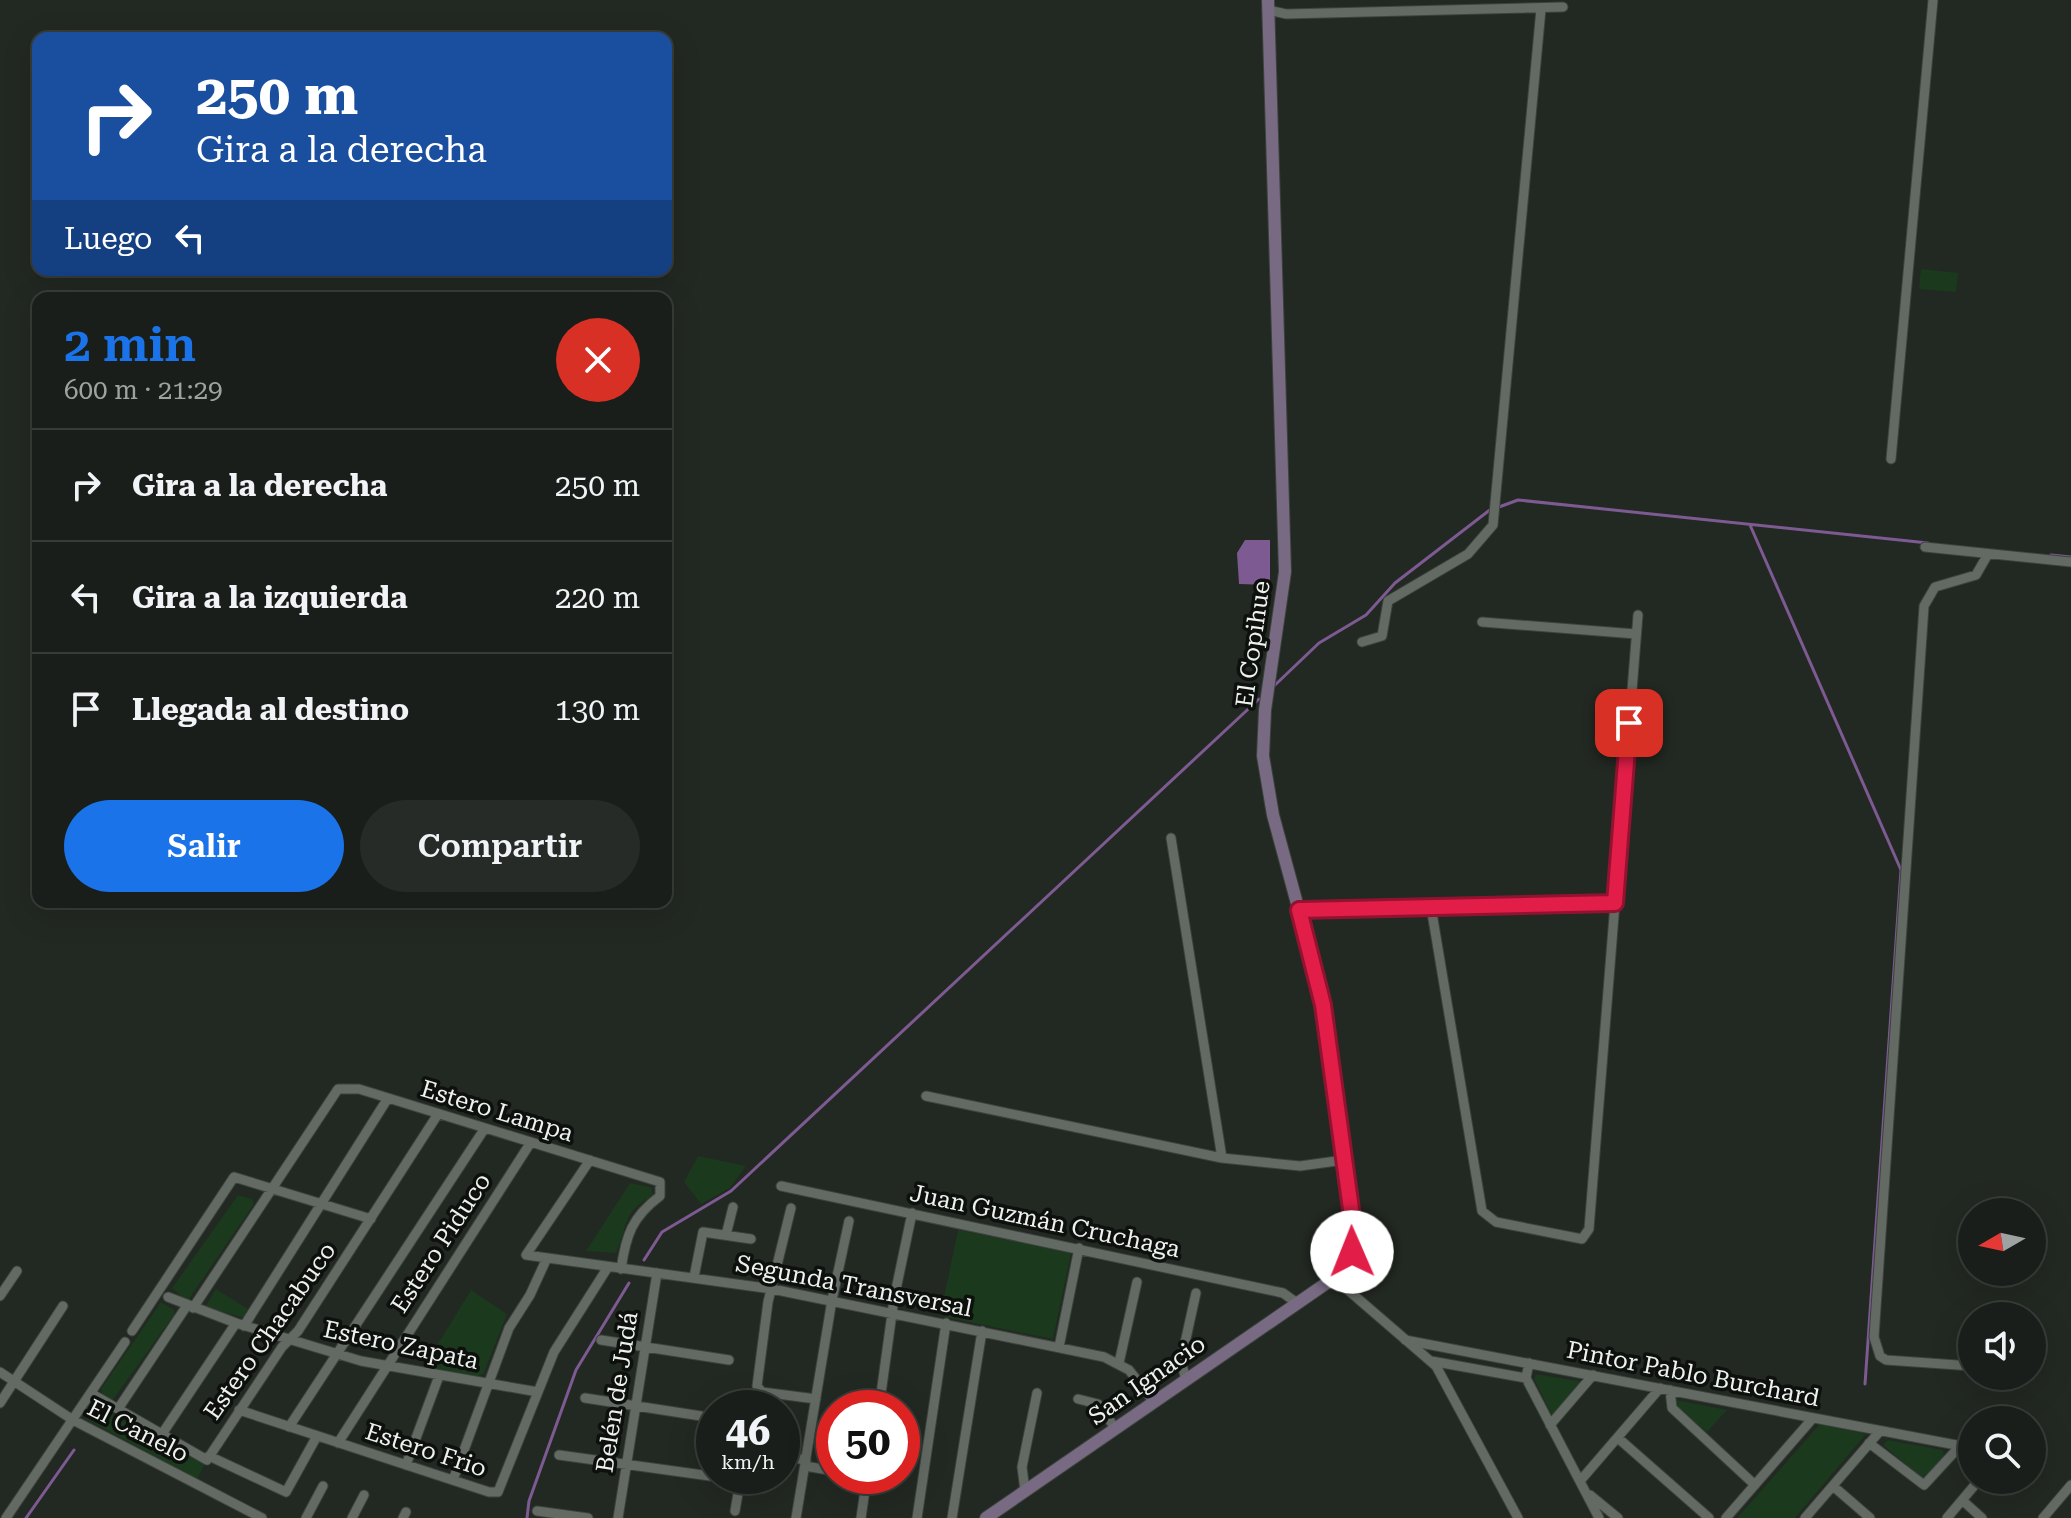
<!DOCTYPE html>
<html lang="es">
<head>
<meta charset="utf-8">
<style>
	body { margin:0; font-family:"Roboto Serif",serif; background:#272b27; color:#f1f3f6; height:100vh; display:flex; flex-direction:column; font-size:30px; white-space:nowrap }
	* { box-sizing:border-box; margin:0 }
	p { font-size:26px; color:#9fa2a2 }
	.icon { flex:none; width:44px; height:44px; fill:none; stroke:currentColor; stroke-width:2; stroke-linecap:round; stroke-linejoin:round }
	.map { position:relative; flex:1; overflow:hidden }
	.sheet { position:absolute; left:32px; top:292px; width:640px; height:616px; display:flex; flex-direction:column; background:#1a1e1a; border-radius:16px; box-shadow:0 8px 32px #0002,0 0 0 2px #383c39 }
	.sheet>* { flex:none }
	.banner { position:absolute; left:32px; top:32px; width:640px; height:244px; border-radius:16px; box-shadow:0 8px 32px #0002,0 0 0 2px #383c39; background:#1a4fa0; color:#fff; overflow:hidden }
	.needle { width:52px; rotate:261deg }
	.buttons { position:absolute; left:1958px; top:1198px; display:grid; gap:16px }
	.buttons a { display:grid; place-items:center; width:88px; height:88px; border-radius:50%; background:#1a1e1a; box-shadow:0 8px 32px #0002,0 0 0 2px #383c39; font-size:40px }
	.speed { position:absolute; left:696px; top:1390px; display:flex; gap:16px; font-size:40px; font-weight:700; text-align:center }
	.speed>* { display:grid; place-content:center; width:104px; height:104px; border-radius:50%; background:#1a1e1a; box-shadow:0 8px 32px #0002,0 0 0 2px #383c39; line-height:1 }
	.speed small { font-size:20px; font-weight:400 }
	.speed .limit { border:12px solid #d22; background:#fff; color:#111 }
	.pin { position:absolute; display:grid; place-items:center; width:68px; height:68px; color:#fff; margin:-34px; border-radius:16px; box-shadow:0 4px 12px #0006 }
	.me { position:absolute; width:88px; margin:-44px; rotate:359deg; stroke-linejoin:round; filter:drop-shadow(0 0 6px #0008) }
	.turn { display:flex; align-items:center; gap:28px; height:168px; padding:0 32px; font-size:36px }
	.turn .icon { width:104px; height:104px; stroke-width:2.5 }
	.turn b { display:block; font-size:56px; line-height:68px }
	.then { display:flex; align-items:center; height:76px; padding:0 32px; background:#0003; gap:16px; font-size:30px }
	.round { display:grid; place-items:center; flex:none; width:84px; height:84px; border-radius:42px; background:#272b27 }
	.overview { display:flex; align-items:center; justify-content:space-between; height:136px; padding:0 32px }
	h1 { font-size:48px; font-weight:600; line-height:60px; color:#1a73e8 }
	.action { display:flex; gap:16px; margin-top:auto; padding:16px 32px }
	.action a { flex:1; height:92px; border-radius:48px; background:#1a73e8; color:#fff; font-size:32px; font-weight:600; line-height:92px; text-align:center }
	.action a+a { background:#272b27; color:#f1f3f6 }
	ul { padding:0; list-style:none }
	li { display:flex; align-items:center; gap:24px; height:112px; padding:0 32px; border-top:2px solid #383c39 }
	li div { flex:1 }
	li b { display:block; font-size:30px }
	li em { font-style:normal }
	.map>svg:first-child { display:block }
	.green { fill:#1b391d }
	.water { fill:#7e5a92 }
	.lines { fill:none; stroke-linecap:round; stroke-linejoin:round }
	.stream { stroke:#7e5a92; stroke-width:3 }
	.street-casing { stroke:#3d423d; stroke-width:11 }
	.secondary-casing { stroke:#3d423d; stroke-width:14 }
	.street { stroke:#636a63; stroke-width:9 }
	.secondary { stroke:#786a82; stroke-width:12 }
	.route-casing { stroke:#92132f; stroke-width:20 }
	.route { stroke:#e11d48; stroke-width:14 }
	.labels { text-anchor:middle; stroke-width:7; stroke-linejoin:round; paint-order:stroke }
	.street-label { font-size:24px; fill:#eef2ee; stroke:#0d100d }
</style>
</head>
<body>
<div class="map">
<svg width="2071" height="1518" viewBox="0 0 2071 1518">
	<rect width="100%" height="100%" fill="#222822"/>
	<path class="green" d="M1921,269L1958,273L1956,292L1919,289Z
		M698,1156L746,1166L730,1188L701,1204L684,1182Z
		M630,1183L651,1187L653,1195C621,1214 629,1224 616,1253L586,1251Z
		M238,1195L252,1199L254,1204L189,1299L185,1300L172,1288Z
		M958,1230L1071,1253L1053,1339L940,1316Z
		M216,1289L248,1309L244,1318L205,1307Z
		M471,1290L507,1314L484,1373L477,1377L423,1368Z
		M161,1302L174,1310V1315L112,1401L102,1394L101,1389Z
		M1536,1375H1542L1584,1382L1552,1415L1534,1379Z
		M1676,1400L1727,1410L1707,1432L1674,1404Z
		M93,1404L205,1464L197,1479L86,1419Z
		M1820,1424L1866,1434L1795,1518H1737Z
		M1888,1440L1943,1450L1944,1458L1922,1478L1883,1445Z"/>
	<path class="water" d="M1245,540H1270V585L1239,584L1237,553Z"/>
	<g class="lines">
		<path class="stream" d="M1499,507L1518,500L1928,543
			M1750,525L1901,870L1865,1384
			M2051,555L2071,557
			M1275,685L1319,643L1366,615L1395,583L1491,509
			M644,1260L662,1232L731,1191L1259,699
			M26,1518L74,1450
			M527,1518L529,1501L576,1370L629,1283"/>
		<g class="street-casing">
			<path id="street" d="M1268,10L1286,14L1563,7
				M1891,459L1933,0
				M1925,547L2071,562
				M1482,622L1636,634
				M1362,642L1382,636L1388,601L1468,554L1493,525L1541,9
				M1171,838L1222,1158
				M1431,907L1482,1211L1496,1222L1582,1239L1589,1229L1638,615
				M1299,910L1615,903
				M926,1096L1222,1158L1300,1166L1344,1160
				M590,1160L526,1255L772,1289L1104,1357L1129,1370L1154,1402
				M781,1186L1283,1293L1297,1303
				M791,1208L768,1302L757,1386L762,1392L816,1399
				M726,1235L733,1207
				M694,1277L703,1232L751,1239
				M1334,1278L1436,1366L1518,1518
				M0,1296L17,1271
				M168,1297L236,1323L361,1361L538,1392
				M193,1308L338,1089H359L660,1182V1196C632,1217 626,1235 621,1269
				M244,1326L388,1098
				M132,1331L234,1177L371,1219
				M601,1340L729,1360
				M1405,1340L1972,1448
				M1059,1347L1079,1248
				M1431,1361L1526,1378
				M1119,1363L1137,1282
				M1529,1363L1526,1378L1599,1518
				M1972,1366L1886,1360L1880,1356L1874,1337L1924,606L1935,587L1976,575L1988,554
				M0,1372L73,1420L262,1518
				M1186,1380L1181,1361L1196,1293
				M1670,1390L1672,1408L1755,1485
				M92,1394L207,1460L282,1347L298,1331L438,1114
				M585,1398L714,1418
				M1078,1399L1098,1404L1115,1428
				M0,1403L63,1306
				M879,1408L894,1299L912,1213
				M118,1409L186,1307
				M239,1410L489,1492H498L554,1352L608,1267
				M1550,1425L1593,1375
				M289,1427L485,1128
				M162,1434L236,1323
				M1618,1438L1709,1518
				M338,1443L531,1142
				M1869,1443L1924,1485L1960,1446
				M559,1455L710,1476
				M209,1456L286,1492L317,1436
				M782,1456L806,1460
				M406,1465L439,1376
				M805,1466L834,1471
				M453,1480L509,1328L530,1295L547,1258
				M1580,1481L1660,1388
				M1833,1486L1870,1518
				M1025,1491L1022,1467L1037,1393
				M1590,1495L1618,1518
				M1962,1500L1982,1518
				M537,1511L588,1518
				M735,1511L741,1476
				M6,1518L125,1342
				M306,1518L323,1486
				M352,1518L364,1495
				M403,1518L406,1512
				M618,1518L657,1273
				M796,1518L832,1300L849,1221
				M861,1518L866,1483L861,1476
				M917,1518L946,1323
				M952,1518L982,1331
				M1726,1518L1813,1418
				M1805,1518L1880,1431
				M1947,1518L1979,1480
				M2043,1518L2071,1485"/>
		</g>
		<g class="secondary-casing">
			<path id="secondary" d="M986,1518L1334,1278C1351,1264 1355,1246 1353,1224L1318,981L1273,815L1263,756L1265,710L1285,572L1268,0"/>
		</g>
		<use href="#street" class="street"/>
		<use href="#secondary" class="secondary"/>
	</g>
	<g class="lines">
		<g class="route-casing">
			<path id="route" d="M1352,1252L1353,1224L1323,1005L1299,910L1615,903L1629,723"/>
		</g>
		<use href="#route" class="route"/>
	</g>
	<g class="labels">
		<g class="street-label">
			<text transform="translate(1253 644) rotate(-82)" y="8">El Copihue</text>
			<text transform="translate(497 1111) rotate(17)" y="8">Estero Lampa</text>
			<text transform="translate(1045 1221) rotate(12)" y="8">Juan Guzmán Cruchaga</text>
			<text transform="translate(441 1243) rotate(-57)" y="8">Estero Piduco</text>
			<text transform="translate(854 1286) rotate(11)" y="8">Segunda Transversal</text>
			<text transform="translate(270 1331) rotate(-55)" y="8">Estero Chacabuco</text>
			<text transform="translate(401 1345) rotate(12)" y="8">Estero Zapata</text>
			<text transform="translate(1693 1374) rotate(11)" y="8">Pintor Pablo Burchard</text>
			<text transform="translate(1147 1380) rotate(-35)" y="8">San Ignacio</text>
			<text transform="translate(617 1392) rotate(-81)" y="8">Belén de Judá</text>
			<text transform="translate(138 1431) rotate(27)" y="8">El Canelo</text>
			<text transform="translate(426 1450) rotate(18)" y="8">Estero Frio</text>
		</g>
	</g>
</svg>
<div class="buttons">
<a><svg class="needle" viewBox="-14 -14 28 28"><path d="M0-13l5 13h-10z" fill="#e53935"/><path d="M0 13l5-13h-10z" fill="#9fa2a2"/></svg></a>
<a><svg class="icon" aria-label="sound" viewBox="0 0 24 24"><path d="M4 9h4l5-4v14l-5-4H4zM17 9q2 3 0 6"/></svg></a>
<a><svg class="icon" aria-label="search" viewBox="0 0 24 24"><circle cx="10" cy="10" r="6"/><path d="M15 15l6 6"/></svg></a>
</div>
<div class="speed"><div>46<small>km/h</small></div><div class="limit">50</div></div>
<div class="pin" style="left:1629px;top:723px;background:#d93025"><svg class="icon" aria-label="arrive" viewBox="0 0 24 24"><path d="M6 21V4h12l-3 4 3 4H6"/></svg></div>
<svg class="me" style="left:1352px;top:1252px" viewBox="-20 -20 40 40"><circle r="19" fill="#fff"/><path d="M0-13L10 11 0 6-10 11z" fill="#e11d48"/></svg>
<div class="banner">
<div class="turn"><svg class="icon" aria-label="right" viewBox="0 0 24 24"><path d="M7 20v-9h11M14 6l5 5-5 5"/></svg><div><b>250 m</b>Gira a la derecha</div></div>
<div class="then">Luego<svg class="icon" aria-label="left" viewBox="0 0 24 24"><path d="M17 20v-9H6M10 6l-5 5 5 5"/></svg></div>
</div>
<section class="sheet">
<div class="overview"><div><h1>2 min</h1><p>600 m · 21:29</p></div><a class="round" style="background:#d93025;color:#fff"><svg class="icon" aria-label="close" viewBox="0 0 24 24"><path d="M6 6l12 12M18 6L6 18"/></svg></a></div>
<ul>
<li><svg class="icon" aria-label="right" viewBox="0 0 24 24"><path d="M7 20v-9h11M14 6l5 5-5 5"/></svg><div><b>Gira a la derecha</b></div><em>250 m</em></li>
<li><svg class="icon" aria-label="left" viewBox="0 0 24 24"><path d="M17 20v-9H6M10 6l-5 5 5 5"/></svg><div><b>Gira a la izquierda</b></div><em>220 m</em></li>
<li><svg class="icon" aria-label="arrive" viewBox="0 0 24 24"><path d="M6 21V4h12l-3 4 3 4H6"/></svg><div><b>Llegada al destino</b></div><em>130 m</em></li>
</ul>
<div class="action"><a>Salir</a><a>Compartir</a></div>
</section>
</div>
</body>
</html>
